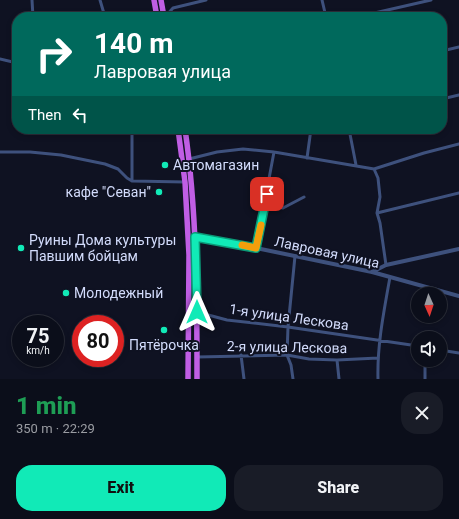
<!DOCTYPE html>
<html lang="en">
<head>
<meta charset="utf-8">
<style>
	body { margin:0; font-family:Roboto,sans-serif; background:#191c27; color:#f1f3f6; height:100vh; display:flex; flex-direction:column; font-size:15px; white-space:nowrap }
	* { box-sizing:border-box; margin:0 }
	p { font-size:13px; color:#9a9ca2 }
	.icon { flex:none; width:22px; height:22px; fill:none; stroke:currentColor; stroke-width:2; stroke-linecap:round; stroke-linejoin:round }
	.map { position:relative; height:379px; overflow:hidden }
	.sheet { display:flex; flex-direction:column; background:#0b0e1a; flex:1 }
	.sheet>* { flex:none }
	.guide { position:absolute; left:12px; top:12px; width:435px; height:122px; border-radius:16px; box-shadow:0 2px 6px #0003,0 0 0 1px #2b2e39; background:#00695c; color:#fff; overflow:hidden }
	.needle { width:26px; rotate:177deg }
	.fabs { position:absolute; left:411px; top:287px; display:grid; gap:8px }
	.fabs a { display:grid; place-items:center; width:36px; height:36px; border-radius:50%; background:#0b0e1a; box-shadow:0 2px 6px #0003,0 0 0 1px #2b2e39; font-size:20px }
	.speed { position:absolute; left:12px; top:315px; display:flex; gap:8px; font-size:20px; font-weight:700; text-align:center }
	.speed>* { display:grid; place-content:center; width:52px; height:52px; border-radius:50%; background:#0b0e1a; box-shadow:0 2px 6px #0003,0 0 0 1px #2b2e39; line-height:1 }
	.speed small { font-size:10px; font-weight:400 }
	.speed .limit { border:6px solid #d22; background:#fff; color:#111 }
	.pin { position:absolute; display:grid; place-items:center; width:34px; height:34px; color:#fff; margin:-17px; border-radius:8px; box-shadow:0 2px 6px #0006 }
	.me { position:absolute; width:44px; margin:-22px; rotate:0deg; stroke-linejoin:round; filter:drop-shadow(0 0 3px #0008) }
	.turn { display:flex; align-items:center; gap:14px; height:84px; padding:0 16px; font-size:18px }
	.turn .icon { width:52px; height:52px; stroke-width:2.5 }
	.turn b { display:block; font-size:28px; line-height:34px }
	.then { display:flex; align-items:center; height:38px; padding:0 16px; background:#0003; gap:8px; font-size:15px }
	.round { display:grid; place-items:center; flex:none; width:42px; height:42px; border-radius:16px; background:#191c27 }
	.summary { display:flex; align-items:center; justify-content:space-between; height:68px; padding:0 16px }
	h1 { font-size:24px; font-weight:800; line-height:30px; color:#1e9e55 }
	.primary-button { display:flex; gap:8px; margin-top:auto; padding:8px 16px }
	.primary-button a { flex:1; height:46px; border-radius:16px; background:#11eab7; color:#111; font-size:16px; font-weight:800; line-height:46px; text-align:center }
	.primary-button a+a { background:#191c27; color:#f1f3f6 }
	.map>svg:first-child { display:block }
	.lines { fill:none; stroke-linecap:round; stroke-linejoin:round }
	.minor { stroke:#3e517d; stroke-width:3 }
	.tertiary { stroke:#3e517d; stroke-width:4 }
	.trunk { stroke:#c05ee4; stroke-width:5.5 }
	.route-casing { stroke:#0b9877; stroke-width:10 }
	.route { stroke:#11eab7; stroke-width:7 }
	.slow { stroke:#f59e0b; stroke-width:7 }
	.poi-dot { fill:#11eab7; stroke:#0f1222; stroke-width:1.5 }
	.labels { text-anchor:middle; stroke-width:4; stroke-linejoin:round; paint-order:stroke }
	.poi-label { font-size:14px; fill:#d3dcfc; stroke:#0f1222; text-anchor:start }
	.street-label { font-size:14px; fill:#d3dcfc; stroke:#0f1222 }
</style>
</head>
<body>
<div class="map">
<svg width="459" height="379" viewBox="0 0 459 379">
	<rect width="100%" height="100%" fill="#0f1222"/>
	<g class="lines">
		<path class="minor" d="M32,0L33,17
			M100,0L105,17
			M322,0L326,17
			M165,17L173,8L206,0
			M357,17L431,0
			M442,51L459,47
			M0,59L17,63
			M442,99L459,95
			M132,129V181
			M349,129L356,165
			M0,152H30L61,155L105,164L118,169L127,178L132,181L185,182
			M307,158L311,129
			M189,159L217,152L243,149L274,152L374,169L424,153L459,144
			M374,169L378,178L380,197L377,213L380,223L386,265
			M265,205L283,208L304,197
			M377,213L459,193
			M256,248L274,152
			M197,312L227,320L288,327L418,346
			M440,350L459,353
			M241,355L244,379
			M197,357L287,355L309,359L337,360L378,358
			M337,360L339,379
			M425,360V379
			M293,379L291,365L287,355L288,327L295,256
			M378,379C377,345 384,311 390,277"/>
		<path class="tertiary" d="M188,237H195L256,248L372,272L459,296
			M372,272L386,265L459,249"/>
		<path class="trunk" d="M154,0L157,17
			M161,0L164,17
			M178,129L185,182L189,255L188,379
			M185,129C197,212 197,295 197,379"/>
	</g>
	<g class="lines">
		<g class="route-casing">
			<path id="route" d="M197,312L195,237L256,248L267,194"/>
		</g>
		<use href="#route" class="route"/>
		<path class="slow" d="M242,245L256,248L261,225"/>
	</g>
	<g class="poi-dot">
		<circle cx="165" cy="165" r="4"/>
		<circle cx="159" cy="192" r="4"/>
		<circle cx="21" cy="248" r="4"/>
		<circle cx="66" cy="293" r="4"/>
		<circle cx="164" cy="330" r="4"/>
	</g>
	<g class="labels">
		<g class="poi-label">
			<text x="173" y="170">Автомагазин</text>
			<text x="151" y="197" text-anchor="end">кафе "Севан"</text>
			<text x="29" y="245">Руины Дома культуры<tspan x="29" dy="16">Павшим бойцам</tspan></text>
			<text x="74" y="298">Молодежный</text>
			<text x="164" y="350" text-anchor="middle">Пятёрочка</text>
		</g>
		<g class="street-label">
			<text transform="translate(327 252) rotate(12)" y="5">Лавровая улица</text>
			<text transform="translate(289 317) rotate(8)" y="5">1-я улица Лескова</text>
			<text transform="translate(287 347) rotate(1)" y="5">2-я улица Лескова</text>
		</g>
	</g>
</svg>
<div class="fabs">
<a><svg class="needle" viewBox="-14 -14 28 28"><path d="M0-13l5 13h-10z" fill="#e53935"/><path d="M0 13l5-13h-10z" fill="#9a9ca2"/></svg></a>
<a><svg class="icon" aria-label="sound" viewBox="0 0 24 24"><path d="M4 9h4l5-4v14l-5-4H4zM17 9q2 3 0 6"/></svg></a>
</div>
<div class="speed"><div>75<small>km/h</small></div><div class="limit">80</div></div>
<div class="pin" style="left:267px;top:194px;background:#d93025"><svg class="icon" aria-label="arrive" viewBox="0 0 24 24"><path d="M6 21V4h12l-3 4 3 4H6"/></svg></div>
<svg class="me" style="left:197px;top:312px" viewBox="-20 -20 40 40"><path d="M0-17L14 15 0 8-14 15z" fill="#11eab7" stroke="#fff" stroke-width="4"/></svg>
<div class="guide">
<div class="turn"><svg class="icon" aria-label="right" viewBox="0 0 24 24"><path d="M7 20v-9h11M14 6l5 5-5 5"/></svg><div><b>140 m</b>Лавровая улица</div></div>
<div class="then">Then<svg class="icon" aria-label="left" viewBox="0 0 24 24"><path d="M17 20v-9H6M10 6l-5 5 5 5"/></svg></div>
</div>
</div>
<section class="sheet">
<div class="summary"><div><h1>1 min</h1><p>350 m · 22:29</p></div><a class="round"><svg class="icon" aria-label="close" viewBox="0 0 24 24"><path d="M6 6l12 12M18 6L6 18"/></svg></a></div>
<div class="primary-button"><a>Exit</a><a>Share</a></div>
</section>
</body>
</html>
